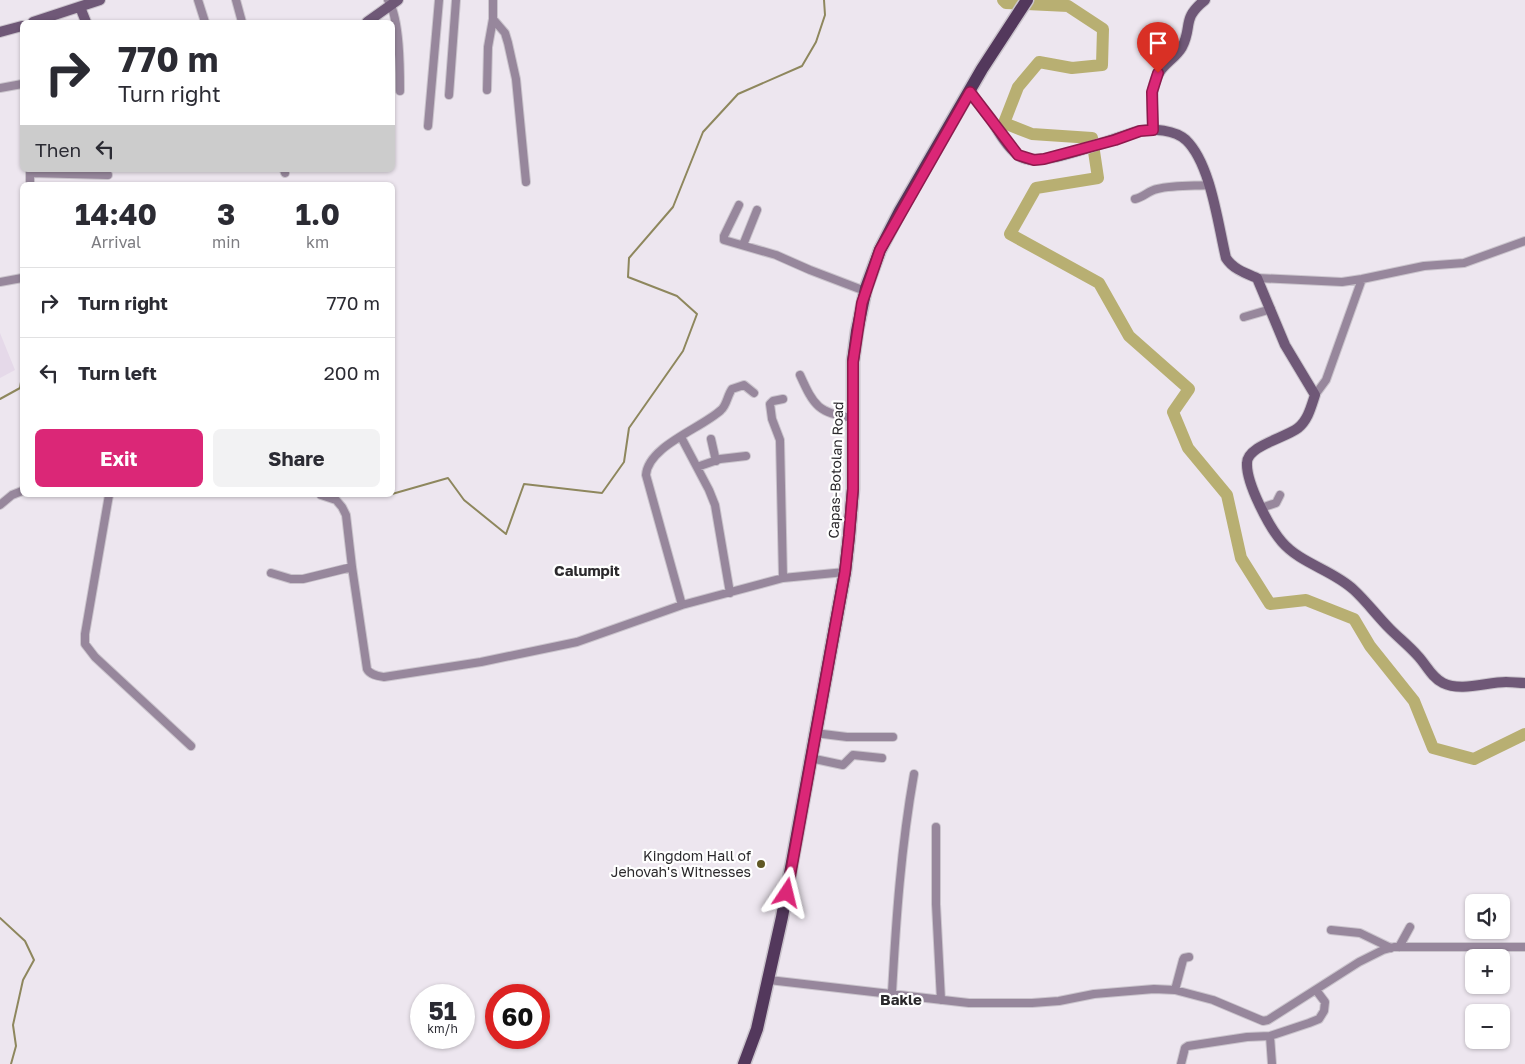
<!DOCTYPE html>
<html lang="en">
<head>
<meta charset="utf-8">
<style>
	body { margin:0; font-family:"Golos Text",sans-serif; background:#f2f2f3; color:#2b2b33; height:100vh; display:flex; flex-direction:column; font-size:19px; white-space:nowrap }
	* { box-sizing:border-box; margin:0 }
	p { font-size:16px; color:#7c7c81 }
	.icon { flex:none; width:28px; height:28px; fill:none; stroke:currentColor; stroke-width:2; stroke-linecap:round; stroke-linejoin:round }
	.map { position:relative; flex:1; overflow:hidden }
	.panel { position:absolute; left:20px; top:182px; width:375px; height:315px; display:flex; flex-direction:column; background:#fff; border-radius:8px; box-shadow:0 1px 4px #0004 }
	.panel>* { flex:none }
	.banner { position:absolute; left:20px; top:20px; width:375px; height:152px; border-radius:8px; box-shadow:0 1px 4px #0004; background:#fff; color:#2b2b33; overflow:hidden }
	.fabs { position:absolute; left:1465px; top:894px; display:grid; gap:10px }
	.fabs a { display:grid; place-items:center; width:45px; height:45px; border-radius:8px; background:#fff; box-shadow:0 1px 4px #0004; font-size:25px }
	.speed { position:absolute; left:410px; top:984px; display:flex; gap:10px; font-size:25px; font-weight:700; text-align:center }
	.speed>* { display:grid; place-content:center; width:65px; height:65px; border-radius:50%; background:#fff; box-shadow:0 1px 4px #0004; line-height:1 }
	.speed small { font-size:12px; font-weight:400 }
	.speed .limit { border:8px solid #d22; background:#fff; color:#111 }
	.pin { position:absolute; display:grid; place-items:center; width:42px; height:42px; color:#fff; margin:-51px -21px; border-radius:50% 50% 50% 0; rotate:-45deg; box-shadow:0 0 5px #0007 }
	.pin .icon { rotate:45deg }
	.me { position:absolute; width:55px; margin:-28px; rotate:10deg; stroke-linejoin:round; filter:drop-shadow(0 0 4px #0008) }
	.turn { display:flex; align-items:center; gap:18px; height:105px; padding:0 15px; font-size:22px }
	.turn .icon { width:65px; height:65px; stroke-width:2.5 }
	.turn b { display:block; font-size:35px; line-height:42px }
	.then { display:flex; align-items:center; height:48px; padding:0 15px; background:#0003; gap:10px; font-size:19px }
	.eta { display:flex; justify-content:space-evenly; align-items:center; height:85px; text-align:center }
	.eta b { font-size:30px; font-weight:700; line-height:35px }
	.button { display:flex; gap:10px; margin-top:auto; padding:10px 15px }
	.button a { flex:1; height:58px; border-radius:8px; background:#db2777; color:#fff; font-size:20px; font-weight:700; line-height:58px; text-align:center }
	.button a+a { background:#f2f2f3; color:#2b2b33 }
	ul { padding:0; list-style:none }
	li { display:flex; align-items:center; gap:15px; height:70px; padding:0 15px; border-top:1px solid #e1e1e2 }
	li div { flex:1 }
	li b { display:block; font-size:19px }
	li em { font-style:normal }
	.map>svg:first-child { display:block }
	.built { fill:#e5d9e9 }
	.lines { fill:none; stroke-linecap:round; stroke-linejoin:round }
	.stream { stroke:#8e875d; stroke-width:2 }
	.river { stroke:#b8af72; stroke-width:12 }
	.street-casing { stroke:#cac4cc; stroke-width:10 }
	.secondary-casing { stroke:#cac4cc; stroke-width:12 }
	.primary-casing { stroke:#cac4cc; stroke-width:15 }
	.street { stroke:#97879c; stroke-width:8 }
	.secondary { stroke:#6f5877; stroke-width:10 }
	.primary { stroke:#53385c; stroke-width:12 }
	.route-casing { stroke:#8e194d; stroke-width:12 }
	.route { stroke:#db2777; stroke-width:9 }
	.poi-dot { fill:#605824; stroke:#fff; stroke-width:2 }
	.labels { text-anchor:middle; stroke-width:4.5; stroke-linejoin:round; paint-order:stroke }
	.street-label { font-size:14px; fill:#2b292c; stroke:#fff }
	.poi-label { font-size:14px; fill:#2b292c; stroke:#fff; text-anchor:end }
	.neighbourhood-label { font-size:15px; font-weight:bold; fill:#2b292c; stroke:#fff }
</style>
</head>
<body>
<div class="map">
<svg width="1525" height="1064" viewBox="0 0 1525 1064">
	<rect width="100%" height="100%" fill="#ede6ef"/>
	<path class="built" d="M0,333L15,370L0,378Z"/>
	<g class="lines">
		<path class="stream" d="M0,399L20,388L22,376
			M392,494L448,478L464,500L506,534L524,484L602,493L624,462L629,428L683,351L697,314L677,296L628,277L629,258L673,207L703,132L738,94L802,66L816,42L825,15L824,0
			M384,495H389
			M0,918L25,941L34,960L23,980L13,1025L16,1046L11,1064"/>
		<path class="river" d="M1003,0L1006,3L1068,6L1103,29L1102,65L1072,68L1039,62L1018,87L1004,123L1032,134L1092,138L1098,178L1036,188L1010,234L1099,283L1129,336L1189,389L1173,412L1188,448L1227,495L1241,558L1270,604L1306,600L1354,619L1370,646L1414,701L1433,748L1474,759L1525,734"/>
		<g class="street-casing">
			<path id="street" d="M198,0L205,22
				M236,0L242,22
				M388,0C400,18 400,69 400,91
				M493,0V19L505,33L508,43L516,79L526,182
				M0,88L22,84
				M487,90L488,47L493,19
				M449,95L456,0
				M428,126L439,0
				M284,170L285,173
				M30,173L108,175
				M30,185V170
				M1135,199C1144,197 1148,191 1157,189C1173,185 1193,186 1210,185
				M739,205L724,236V240L776,255L810,270L865,291
				M743,245L757,210
				M1257,278L1342,282L1362,279L1424,266L1464,263L1525,241
				M0,282L22,278
				M1244,317L1271,309
				M800,375C814,406 818,413 853,418
				M1315,395L1326,380L1362,279
				M783,399L773,401L770,404L772,419L780,440L783,578
				M681,437L709,490L715,505L730,593
				M711,439L716,461
				M697,467L720,459L746,456
				M109,495L85,634V644L95,657L191,746
				M321,495L336,500L342,507L346,515L352,567L367,669C370,675 378,676 384,677L481,662L577,642L682,605L783,578L845,572
				M0,505L12,495L22,491
				M1261,508L1276,503L1280,495
				M271,573L291,579H303L352,567
				M682,605L646,475C648,446 702,428 721,410C727,405 727,396 732,389L744,385L754,393
				M815,733L847,737H893
				M810,758L843,765L853,755L882,758
				M936,827V904L941,1000
				M1331,930L1360,933L1391,948
				M1399,947L1410,927
				M769,980L969,1003H1032L1059,1001L1094,994L1154,989L1175,990L1213,1000L1263,1021L1268,1020L1359,962L1383,950L1394,947H1525
				M1175,990L1183,960L1184,958L1189,957
				M892,993C896,920 901,847 914,774
				M1270,1036L1272,1064
				M1181,1064L1185,1048L1188,1046L1247,1037L1270,1036L1309,1023L1319,1019L1324,1011L1325,1002L1316,990"/>
		</g>
		<g class="secondary-casing">
			<path id="secondary" d="M80,7L86,22
				M33,22L100,0
				M367,22L398,0
				M0,32L22,26
				M969,92C977,101 984,110 991,119C998,131 1007,147 1018,155C1029,163 1043,159 1055,157C1084,151 1111,139 1139,131C1153,128 1175,130 1186,140C1211,164 1218,225 1226,258C1233,269 1245,273 1257,278L1285,345L1315,395C1311,407 1308,420 1298,428C1285,438 1247,446 1247,463C1246,483 1269,527 1282,542C1301,564 1333,570 1354,590C1367,602 1377,616 1390,629C1399,638 1409,646 1417,655C1426,664 1431,677 1443,683C1461,692 1487,682 1506,682C1512,682 1519,683 1525,683
				M1153,130C1153,111 1148,86 1161,70C1167,62 1177,56 1182,47C1193,26 1181,19 1205,0"/>
		</g>
		<g class="primary-casing">
			<path id="primary" d="M744,1064L757,1029L782,917L845,572L849,536L853,489V361L857,331L866,288L880,250L900,211L982,69L1027,0"/>
		</g>
		<use href="#street" class="street"/>
		<use href="#secondary" class="secondary"/>
		<use href="#primary" class="primary"/>
	</g>
	<g class="lines">
		<g class="route-casing">
			<path id="route" d="M787,893L845,572L849,536L853,489V362L862,303L880,250L970,92L1018,155L1034,160L1044,159L1115,140L1140,131L1153,130L1152,92L1158,73"/>
		</g>
		<use href="#route" class="route"/>
	</g>
	<circle class="poi-dot" cx="761" cy="864" r="5"/>
	<g class="labels">
		<g class="street-label">
			<text transform="translate(836 470) rotate(-88)" y="5">Capas-Botolan Road</text>
		</g>
		<g class="poi-label">
			<text x="751" y="861">Kingdom Hall of<tspan x="751" dy="16">Jehovah's Witnesses</tspan></text>
		</g>
		<g class="neighbourhood-label">
			<text x="587" y="576">Calumpit</text>
			<text x="901" y="1005">Bakle</text>
		</g>
	</g>
</svg>
<div class="fabs">
<a><svg class="icon" aria-label="sound" viewBox="0 0 24 24"><path d="M4 9h4l5-4v14l-5-4H4zM17 9q2 3 0 6"/></svg></a>
<a>+</a>
<a>−</a>
</div>
<div class="speed"><div>51<small>km/h</small></div><div class="limit">60</div></div>
<div class="pin" style="left:1158px;top:73px;background:#d93025"><svg class="icon" aria-label="arrive" viewBox="0 0 24 24"><path d="M6 21V4h12l-3 4 3 4H6"/></svg></div>
<svg class="me" style="left:787px;top:893px" viewBox="-20 -20 40 40"><path d="M0-17L14 15 0 8-14 15z" fill="#db2777" stroke="#fff" stroke-width="4"/></svg>
<div class="banner">
<div class="turn"><svg class="icon" aria-label="right" viewBox="0 0 24 24"><path d="M7 20v-9h11M14 6l5 5-5 5"/></svg><div><b>770 m</b>Turn right</div></div>
<div class="then">Then<svg class="icon" aria-label="left" viewBox="0 0 24 24"><path d="M17 20v-9H6M10 6l-5 5 5 5"/></svg></div>
</div>
<section class="panel">
<div class="eta">
<div><b>14:40</b><p>Arrival</p></div>
<div><b>3</b><p>min</p></div>
<div><b>1.0</b><p>km</p></div>
</div>
<ul>
<li><svg class="icon" aria-label="right" viewBox="0 0 24 24"><path d="M7 20v-9h11M14 6l5 5-5 5"/></svg><div><b>Turn right</b></div><em>770 m</em></li>
<li><svg class="icon" aria-label="left" viewBox="0 0 24 24"><path d="M17 20v-9H6M10 6l-5 5 5 5"/></svg><div><b>Turn left</b></div><em>200 m</em></li>
</ul>
<div class="button"><a>Exit</a><a>Share</a></div>
</section>
</div>
</body>
</html>
